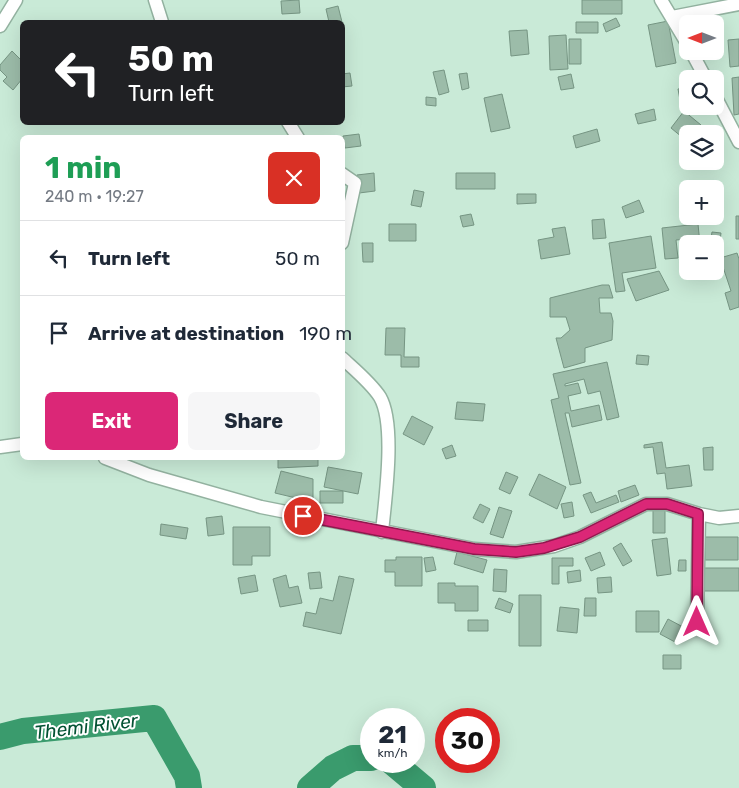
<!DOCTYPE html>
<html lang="en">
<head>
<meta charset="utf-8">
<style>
	body { margin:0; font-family:Rubik,sans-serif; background:#f6f6f7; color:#1f2937; height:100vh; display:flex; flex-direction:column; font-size:19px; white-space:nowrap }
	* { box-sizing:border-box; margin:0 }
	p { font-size:16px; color:#747a83 }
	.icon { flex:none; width:28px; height:28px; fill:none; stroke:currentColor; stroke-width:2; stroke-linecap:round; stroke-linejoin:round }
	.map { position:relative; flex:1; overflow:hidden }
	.details { position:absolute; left:20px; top:135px; width:325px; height:325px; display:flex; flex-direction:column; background:#fff; border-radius:8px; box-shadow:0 5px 20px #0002 }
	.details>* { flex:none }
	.guide { position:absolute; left:20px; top:20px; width:325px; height:105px; border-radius:8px; box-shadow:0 5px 20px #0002; background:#202124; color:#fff; overflow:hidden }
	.needle { width:32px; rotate:270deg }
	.controls { position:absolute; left:679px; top:15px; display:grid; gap:10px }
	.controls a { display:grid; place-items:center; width:45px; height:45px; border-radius:8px; background:#fff; box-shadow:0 5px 20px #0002; font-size:25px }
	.speed { position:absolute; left:360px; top:708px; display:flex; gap:10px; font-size:25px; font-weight:700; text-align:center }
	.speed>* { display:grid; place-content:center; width:65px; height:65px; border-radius:50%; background:#fff; box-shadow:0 5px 20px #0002; line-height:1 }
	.speed small { font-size:12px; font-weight:400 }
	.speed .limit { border:8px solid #d22; background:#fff; color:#111 }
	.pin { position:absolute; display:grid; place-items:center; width:42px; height:42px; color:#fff; margin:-21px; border:2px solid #fff; border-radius:50%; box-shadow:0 1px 5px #0007 }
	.me { position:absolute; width:55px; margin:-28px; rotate:0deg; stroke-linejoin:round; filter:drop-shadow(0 0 4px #0008) }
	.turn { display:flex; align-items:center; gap:18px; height:105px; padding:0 25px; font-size:22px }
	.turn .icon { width:65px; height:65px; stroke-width:2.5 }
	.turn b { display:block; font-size:35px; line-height:42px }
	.round { display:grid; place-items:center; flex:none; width:52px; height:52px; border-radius:8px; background:#f6f6f7 }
	.head { display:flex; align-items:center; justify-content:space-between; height:85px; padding:0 25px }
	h1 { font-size:30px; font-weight:700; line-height:38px; color:#1e9e55 }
	.primary-button { display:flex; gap:10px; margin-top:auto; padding:10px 25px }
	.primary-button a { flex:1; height:58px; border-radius:8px; background:#db2777; color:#fff; font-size:20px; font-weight:700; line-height:58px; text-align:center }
	.primary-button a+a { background:#f6f6f7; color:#1f2937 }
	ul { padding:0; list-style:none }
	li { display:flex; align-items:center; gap:15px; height:75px; padding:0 25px; border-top:1px solid #e0e1e3 }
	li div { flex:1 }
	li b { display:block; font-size:19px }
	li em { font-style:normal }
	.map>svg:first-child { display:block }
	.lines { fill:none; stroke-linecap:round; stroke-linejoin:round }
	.river { stroke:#3a9b6d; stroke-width:26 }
	.building { fill:#9cbca9; stroke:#769583 }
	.street-casing { stroke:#93b2a0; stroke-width:15 }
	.street { stroke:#fff; stroke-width:12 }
	.route-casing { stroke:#8e194d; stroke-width:12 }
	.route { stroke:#db2777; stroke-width:9 }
	.labels { text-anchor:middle; stroke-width:4; stroke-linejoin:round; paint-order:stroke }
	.water-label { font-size:19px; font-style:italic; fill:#035233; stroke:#fff }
</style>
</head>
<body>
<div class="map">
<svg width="739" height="788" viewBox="0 0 739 788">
	<rect width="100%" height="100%" fill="#c9ead7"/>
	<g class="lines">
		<path class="river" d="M0,737L23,731L154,718L187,776L189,788
			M391,761L423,788
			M310,788L333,768L353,758H371"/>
	</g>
	<path class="building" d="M299,0L300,13L282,14L281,1Z
		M582,0H622V14H582Z
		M338,6L342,22H329L326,9Z
		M616,18L620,26L606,32L603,24Z
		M668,21L676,63L656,67L648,25Z
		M576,22H598V33H576Z
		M527,30L529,54L511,56L509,31Z
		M566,35L568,69L550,70L549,36Z
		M715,38H719L722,52L706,55L705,51H715Z
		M569,39H581V64H569Z
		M739,39V66L730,67L728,40Z
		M12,51L22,61V79L13,90L3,81L7,77L0,70V65Z
		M444,70L449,92L439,95L433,72Z
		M350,73L352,86L342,87V74Z
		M467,73L469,88L462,90L459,74Z
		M571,74L574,88L561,90L558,77Z
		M739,77V114L734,115L732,78Z
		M688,87V106H692V108L682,111L678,89Z
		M502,94L510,128L491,132L484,98Z
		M426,97L436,98V106L426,105Z
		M654,109L656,120L638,124L635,114Z
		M684,111L701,125L694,134H688V142L671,128Z
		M597,129L600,141L576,148L573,136Z
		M359,134L361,146L345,148L343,136Z
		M374,173L375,191L359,193L357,175Z
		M456,173H495V189H456Z
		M414,190L424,192L421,207L411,205Z
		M517,194H536V203L517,204Z
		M639,200L644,212L626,218L622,207Z
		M471,214L474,225L463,227L460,216Z
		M736,216H739V239H736Z
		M604,219L606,238L593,239L592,220Z
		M389,224H416V241H389Z
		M698,224L700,244H689V239L676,240L678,258L665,259L662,228Z
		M565,227L570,254L541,259L538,240L554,237L552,229Z
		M712,232L721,233L719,249L715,248V244H710Z
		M651,236L656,268L622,273L625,291L616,292L609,243Z
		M362,243H373V262H363Z
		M737,253L739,259V307L730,310L725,293L731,291L720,258Z
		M659,271L669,290L636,301L627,279Z
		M602,285H609L613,298H599L600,313H611L613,321L612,340L585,348V362L564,368L556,338H561L570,330L566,317H550V298Z
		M386,328H405L404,357H419V367H401V355H385Z
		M637,355L649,356L648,365L636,364Z
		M607,362L619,417L607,420L600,391L588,394L584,379L565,384V386L578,383L581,393L568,396L571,411L599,405L602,420L572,427L569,413H565L581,483L570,485L551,400L559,398L553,374Z
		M457,402L485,404L483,421L455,419Z
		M412,416L433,427L424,445L403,434Z
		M662,442L666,468L689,465L692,486L667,489L665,473L657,474L653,447L644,448V445Z
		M452,445L456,456L446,459L442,449Z
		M713,447V470H704L703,448Z
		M278,458H318V466L278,468Z
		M328,467L362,473L358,494L324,487Z
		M281,471L313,479V502L275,493Z
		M506,472L518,477L510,494L499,489Z
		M539,474L566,487L557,509L529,495Z
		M635,485L639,495L621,502L618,491Z
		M320,491H343V503H320Z
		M591,492L596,503L616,495L619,502L591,513L583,495Z
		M572,502L574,516L564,518L561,504Z
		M480,504L490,509L483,523L473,518Z
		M499,507L512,511L503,538L490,534Z
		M653,509H665V533H653Z
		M222,516L224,534L208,536L206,518Z
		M161,524L188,528L186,539L160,535Z
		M233,527H270V556H252V565H233Z
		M705,537H738V560H705Z
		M667,538L671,574L657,576L652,540Z
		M621,543L632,561L623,566L613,548Z
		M457,552L487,560L483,573L454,564Z
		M600,552L605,565L591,571L585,558Z
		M396,557H422V586H395V572H385V560H396Z
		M433,557L436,570L426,572L424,558Z
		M552,558H573V566H559V584H552Z
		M679,560H686V571H678Z
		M702,568H739V591H702Z
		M494,569L507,570L506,592L493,591Z
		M580,570L581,581L568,583L567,572Z
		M320,572L322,588L310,589L308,573Z
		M255,575L258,591L241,594L238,578Z
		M286,575L289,588L298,586L302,603L280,607L273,579Z
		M339,576L354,579L341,634L303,626L306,612L316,614L320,598L333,601Z
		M611,577L612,592L598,593L597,578Z
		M438,583H455V586H478V611H455V603H438Z
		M519,595H541V646H519Z
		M499,598L513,604L510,613L495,608Z
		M585,598H596V616H584Z
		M560,607L579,609L577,633L557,631Z
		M636,611H659V632H636Z
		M668,619L683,627L675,642L660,634Z
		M468,620H488V631H468Z
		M663,655H681V669H663Z"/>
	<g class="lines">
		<g class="street-casing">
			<path id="street" d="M155,0L162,22
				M661,0L688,45
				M672,17L739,4
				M0,26L16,0
				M691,51L706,79
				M715,96L739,142
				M288,122L298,138
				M342,174L355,183L342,243
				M342,358C355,370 371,383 380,397C396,425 385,500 382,532
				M0,447L22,444
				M105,458L149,475L261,507L474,549L516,552L554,546L580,537L646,504H667L699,514L719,518L739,516
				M697,621L699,514"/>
		</g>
		<use href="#street" class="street"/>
	</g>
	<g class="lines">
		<g class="route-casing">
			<path id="route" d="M303,516L474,549L516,552L544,548L580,537L646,504H667L698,514L697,622"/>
		</g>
		<use href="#route" class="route"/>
	</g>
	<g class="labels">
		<g class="water-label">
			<text transform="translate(86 726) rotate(-7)" y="7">Themi River</text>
		</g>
	</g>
</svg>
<div class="controls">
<a><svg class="needle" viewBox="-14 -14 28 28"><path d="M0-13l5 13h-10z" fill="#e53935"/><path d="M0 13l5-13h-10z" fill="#747a83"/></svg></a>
<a><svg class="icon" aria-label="search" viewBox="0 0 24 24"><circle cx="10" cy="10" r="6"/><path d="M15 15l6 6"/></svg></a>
<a><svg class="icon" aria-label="layers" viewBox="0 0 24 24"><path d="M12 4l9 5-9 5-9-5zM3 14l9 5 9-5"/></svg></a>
<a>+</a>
<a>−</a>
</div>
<div class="speed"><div>21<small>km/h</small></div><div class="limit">30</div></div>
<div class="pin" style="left:303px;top:516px;background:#d93025"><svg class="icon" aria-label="arrive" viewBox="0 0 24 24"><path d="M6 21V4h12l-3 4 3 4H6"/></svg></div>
<svg class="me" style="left:697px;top:622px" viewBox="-20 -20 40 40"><path d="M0-17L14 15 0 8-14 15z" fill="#db2777" stroke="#fff" stroke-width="4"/></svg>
<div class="guide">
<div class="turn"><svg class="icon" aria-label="left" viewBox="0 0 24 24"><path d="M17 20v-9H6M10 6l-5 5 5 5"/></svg><div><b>50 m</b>Turn left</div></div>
</div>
<section class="details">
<div class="head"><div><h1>1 min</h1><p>240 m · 19:27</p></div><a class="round" style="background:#d93025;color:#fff"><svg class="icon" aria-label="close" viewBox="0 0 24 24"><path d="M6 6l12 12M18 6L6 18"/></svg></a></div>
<ul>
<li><svg class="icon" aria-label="left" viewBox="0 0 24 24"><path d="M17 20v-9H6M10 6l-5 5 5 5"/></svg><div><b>Turn left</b></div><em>50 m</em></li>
<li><svg class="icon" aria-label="arrive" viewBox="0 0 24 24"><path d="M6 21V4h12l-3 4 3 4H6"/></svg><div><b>Arrive at destination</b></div><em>190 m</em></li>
</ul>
<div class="primary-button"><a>Exit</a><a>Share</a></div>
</section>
</div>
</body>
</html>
